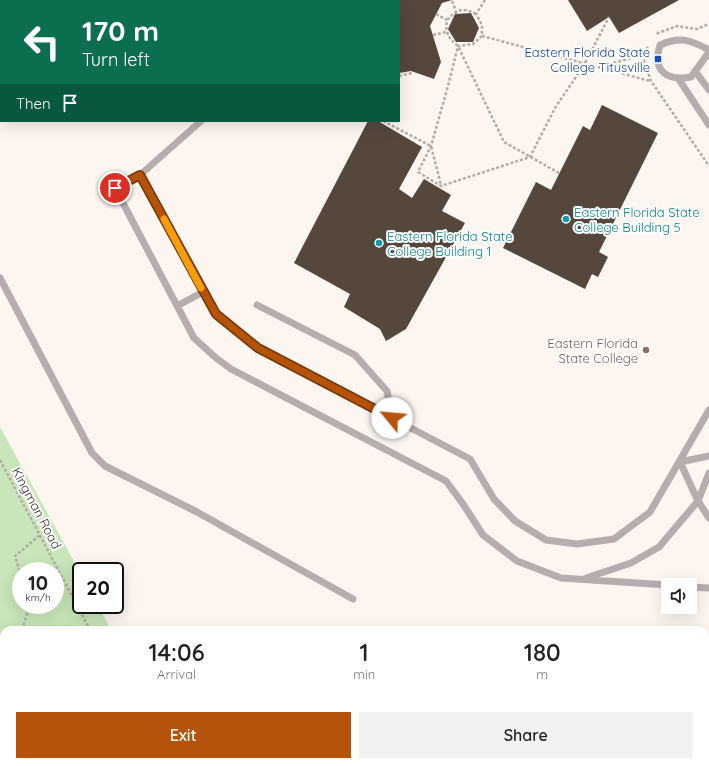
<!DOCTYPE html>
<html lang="en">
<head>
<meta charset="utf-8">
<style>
	body { margin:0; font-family:Quicksand,sans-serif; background:#f2f2f2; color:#222; height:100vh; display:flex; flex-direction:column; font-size:15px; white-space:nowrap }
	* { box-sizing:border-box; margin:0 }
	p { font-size:13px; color:#767676 }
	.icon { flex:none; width:22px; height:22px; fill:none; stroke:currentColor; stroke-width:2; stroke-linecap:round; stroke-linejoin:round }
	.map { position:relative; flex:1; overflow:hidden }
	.details { position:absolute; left:0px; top:626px; width:709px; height:140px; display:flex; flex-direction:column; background:#fff; border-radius:12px 12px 0 0; box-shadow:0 4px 16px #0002 }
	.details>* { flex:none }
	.top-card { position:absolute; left:0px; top:0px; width:400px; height:122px; box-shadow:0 4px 16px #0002; background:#0b6e4f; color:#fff; overflow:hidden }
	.controls { position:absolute; left:661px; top:578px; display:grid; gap:8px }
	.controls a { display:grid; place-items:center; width:36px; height:36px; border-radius:0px; background:#fff; box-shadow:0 4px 16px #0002; font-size:20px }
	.speed { position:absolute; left:12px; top:562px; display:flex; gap:8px; font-size:20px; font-weight:700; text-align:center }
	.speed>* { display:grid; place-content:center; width:52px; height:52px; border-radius:50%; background:#fff; box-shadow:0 4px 16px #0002; line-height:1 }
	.speed small { font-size:10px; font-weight:400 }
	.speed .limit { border:2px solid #111; border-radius:6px; background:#fff; color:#111 }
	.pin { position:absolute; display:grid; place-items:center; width:34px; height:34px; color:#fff; margin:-17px; border:2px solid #fff; border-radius:50%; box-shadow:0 1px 4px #0007 }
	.me { position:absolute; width:44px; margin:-22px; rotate:298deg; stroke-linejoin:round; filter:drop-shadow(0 0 3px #0008) }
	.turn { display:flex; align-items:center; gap:14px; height:84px; padding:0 16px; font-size:18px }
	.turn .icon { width:52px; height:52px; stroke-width:2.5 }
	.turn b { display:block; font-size:28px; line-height:34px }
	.then { display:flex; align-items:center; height:38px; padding:0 16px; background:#0003; gap:8px; font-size:15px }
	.eta { display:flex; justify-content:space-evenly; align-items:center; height:68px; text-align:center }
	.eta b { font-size:24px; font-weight:600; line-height:28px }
	.cta { display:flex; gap:8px; margin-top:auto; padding:8px 16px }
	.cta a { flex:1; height:46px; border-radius:0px; background:#b45309; color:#fff; font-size:16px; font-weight:600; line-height:46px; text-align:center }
	.cta a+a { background:#f2f2f2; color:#222 }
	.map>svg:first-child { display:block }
	.built { fill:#ffeadd }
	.green { fill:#c8e6b9; fill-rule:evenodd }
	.building { fill:#56473d }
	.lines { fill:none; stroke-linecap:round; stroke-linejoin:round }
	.path { stroke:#b3aca7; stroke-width:2.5; stroke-dasharray:3 2; stroke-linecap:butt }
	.lane { stroke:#b8adad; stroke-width:7 }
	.route-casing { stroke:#753606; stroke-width:10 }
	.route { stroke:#b45309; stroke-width:7 }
	.slow { stroke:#f59e0b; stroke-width:7 }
	.transit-dot { fill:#1a4fb4; stroke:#fff; stroke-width:1.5 }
	.culture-dot { fill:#0f9aa8; stroke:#fff; stroke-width:1.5 }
	.education-dot { fill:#8d6e63; stroke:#fff; stroke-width:1.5 }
	.labels { text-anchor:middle; stroke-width:4; stroke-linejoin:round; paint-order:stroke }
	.transit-label { font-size:13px; fill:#164399; stroke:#fff; text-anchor:end }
	.culture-label { font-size:13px; fill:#0d838f; stroke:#fff; text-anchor:start }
	.education-label { font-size:13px; fill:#785e54; stroke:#fff; text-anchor:end }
	.street-label { font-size:13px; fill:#352e2a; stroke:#fff }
</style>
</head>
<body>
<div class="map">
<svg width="709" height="766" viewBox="0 0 709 766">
	<rect width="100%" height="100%" fill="#fdf5f0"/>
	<path class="built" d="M709,699V766H685L680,762H705V701Z"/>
	<path class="green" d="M0,0H108L1,1L0,77Z
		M0,427L81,574V605H98L111,630H4V762H181L183,766H0ZM21,571H55V605H21Z"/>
	<path class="building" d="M399,0H452L442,3L430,26L441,62L434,79L411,71L399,73Z
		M568,0H679L619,33L609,17L587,31Z
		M471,13L479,28L473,42H456L448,29L455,14Z
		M602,105L658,133L599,252L608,257L598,277L592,274L585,289L503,248L536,182L551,190L583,126L590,130Z
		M368,121H378L422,147L399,189L412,198L424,179L451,195L442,211L465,223L406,329L386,341L380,329L344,307L350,294L294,263Z
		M469,762H485L487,766H461Z"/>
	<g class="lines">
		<path class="path" d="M485,0L476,14L482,25V36L473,44L458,46L448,86L431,146L418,172L441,186L530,157L555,108L584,65L609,17
			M13,1L14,0
			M452,1L456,11
			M436,14L447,20
			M476,14C462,7 458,9 447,20C445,32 448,38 458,46L504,142L559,173
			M0,18L1,17
			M657,34L658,33L677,26L697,29L709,24
			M433,35L446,32
			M482,36L650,81
			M648,47L642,55L651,81L709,166
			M599,67L642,55
			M399,76L412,73
			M383,121L431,146L441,185
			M0,460L90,630
			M21,576L15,556L40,535
			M22,630L29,607V605
			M0,640L4,646
			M0,653L4,651
			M160,762L162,766"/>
		<path class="lane" d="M370,1V0
			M709,50C691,40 680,36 660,45C652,71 666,81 691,77L709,52
			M695,71L709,90
			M678,78L709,125
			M201,121L140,175L115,188L194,338L216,358L231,369L446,481L463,504L483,535L517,561L561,578L668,585
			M140,175L216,314L258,348L470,459L494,499L515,521L546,540L577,544L614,539L650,512L709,410
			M0,278L92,453L105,466L197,512L353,599
			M257,305L355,355L387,391L392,418
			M177,306L203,292
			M680,462L698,501L709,518
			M680,462L709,456
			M586,578L631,563L659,547L698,501L709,473
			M690,587L709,588"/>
	</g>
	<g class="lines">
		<g class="route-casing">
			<path id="route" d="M115,188L140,175L216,314L258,348L392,418"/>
		</g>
		<use href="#route" class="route"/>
		<path class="slow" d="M164,219L201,288"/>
	</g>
	<rect class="transit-dot" x="654" y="55" width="8" height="8" rx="2"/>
	<g class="culture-dot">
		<circle cx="566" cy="219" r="4"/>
		<circle cx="379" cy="243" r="4"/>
	</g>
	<circle class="education-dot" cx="646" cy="350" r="4"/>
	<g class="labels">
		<g class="transit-label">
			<text x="650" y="57">Eastern Florida State<tspan x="650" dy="15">College Titusville</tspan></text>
		</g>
		<g class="culture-label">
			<text x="574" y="217">Eastern Florida State<tspan x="574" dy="15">College Building 5</tspan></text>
			<text x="387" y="241">Eastern Florida State<tspan x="387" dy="15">College Building 1</tspan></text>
		</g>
		<g class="education-label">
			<text x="638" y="348">Eastern Florida<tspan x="638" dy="15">State College</tspan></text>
		</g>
		<g class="street-label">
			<text transform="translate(37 508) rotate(62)" y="5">Kingman Road</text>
		</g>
	</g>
</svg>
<div class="controls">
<a><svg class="icon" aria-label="sound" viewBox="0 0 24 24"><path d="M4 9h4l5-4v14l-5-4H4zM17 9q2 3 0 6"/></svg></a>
</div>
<div class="speed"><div>10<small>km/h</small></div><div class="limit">20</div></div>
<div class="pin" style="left:115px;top:188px;background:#d93025"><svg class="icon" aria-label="arrive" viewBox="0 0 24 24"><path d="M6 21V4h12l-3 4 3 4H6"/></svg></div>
<svg class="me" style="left:392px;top:418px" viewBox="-20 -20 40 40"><circle r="19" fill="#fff"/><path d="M0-13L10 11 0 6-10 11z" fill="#b45309"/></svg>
<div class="top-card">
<div class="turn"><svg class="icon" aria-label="left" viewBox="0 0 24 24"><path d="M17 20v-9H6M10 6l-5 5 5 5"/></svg><div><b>170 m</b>Turn left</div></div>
<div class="then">Then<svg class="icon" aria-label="arrive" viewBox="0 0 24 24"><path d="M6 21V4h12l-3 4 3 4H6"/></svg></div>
</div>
<section class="details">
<div class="eta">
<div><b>14:06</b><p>Arrival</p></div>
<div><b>1</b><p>min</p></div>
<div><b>180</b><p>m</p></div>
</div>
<div class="cta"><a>Exit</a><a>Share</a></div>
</section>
</div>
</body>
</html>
